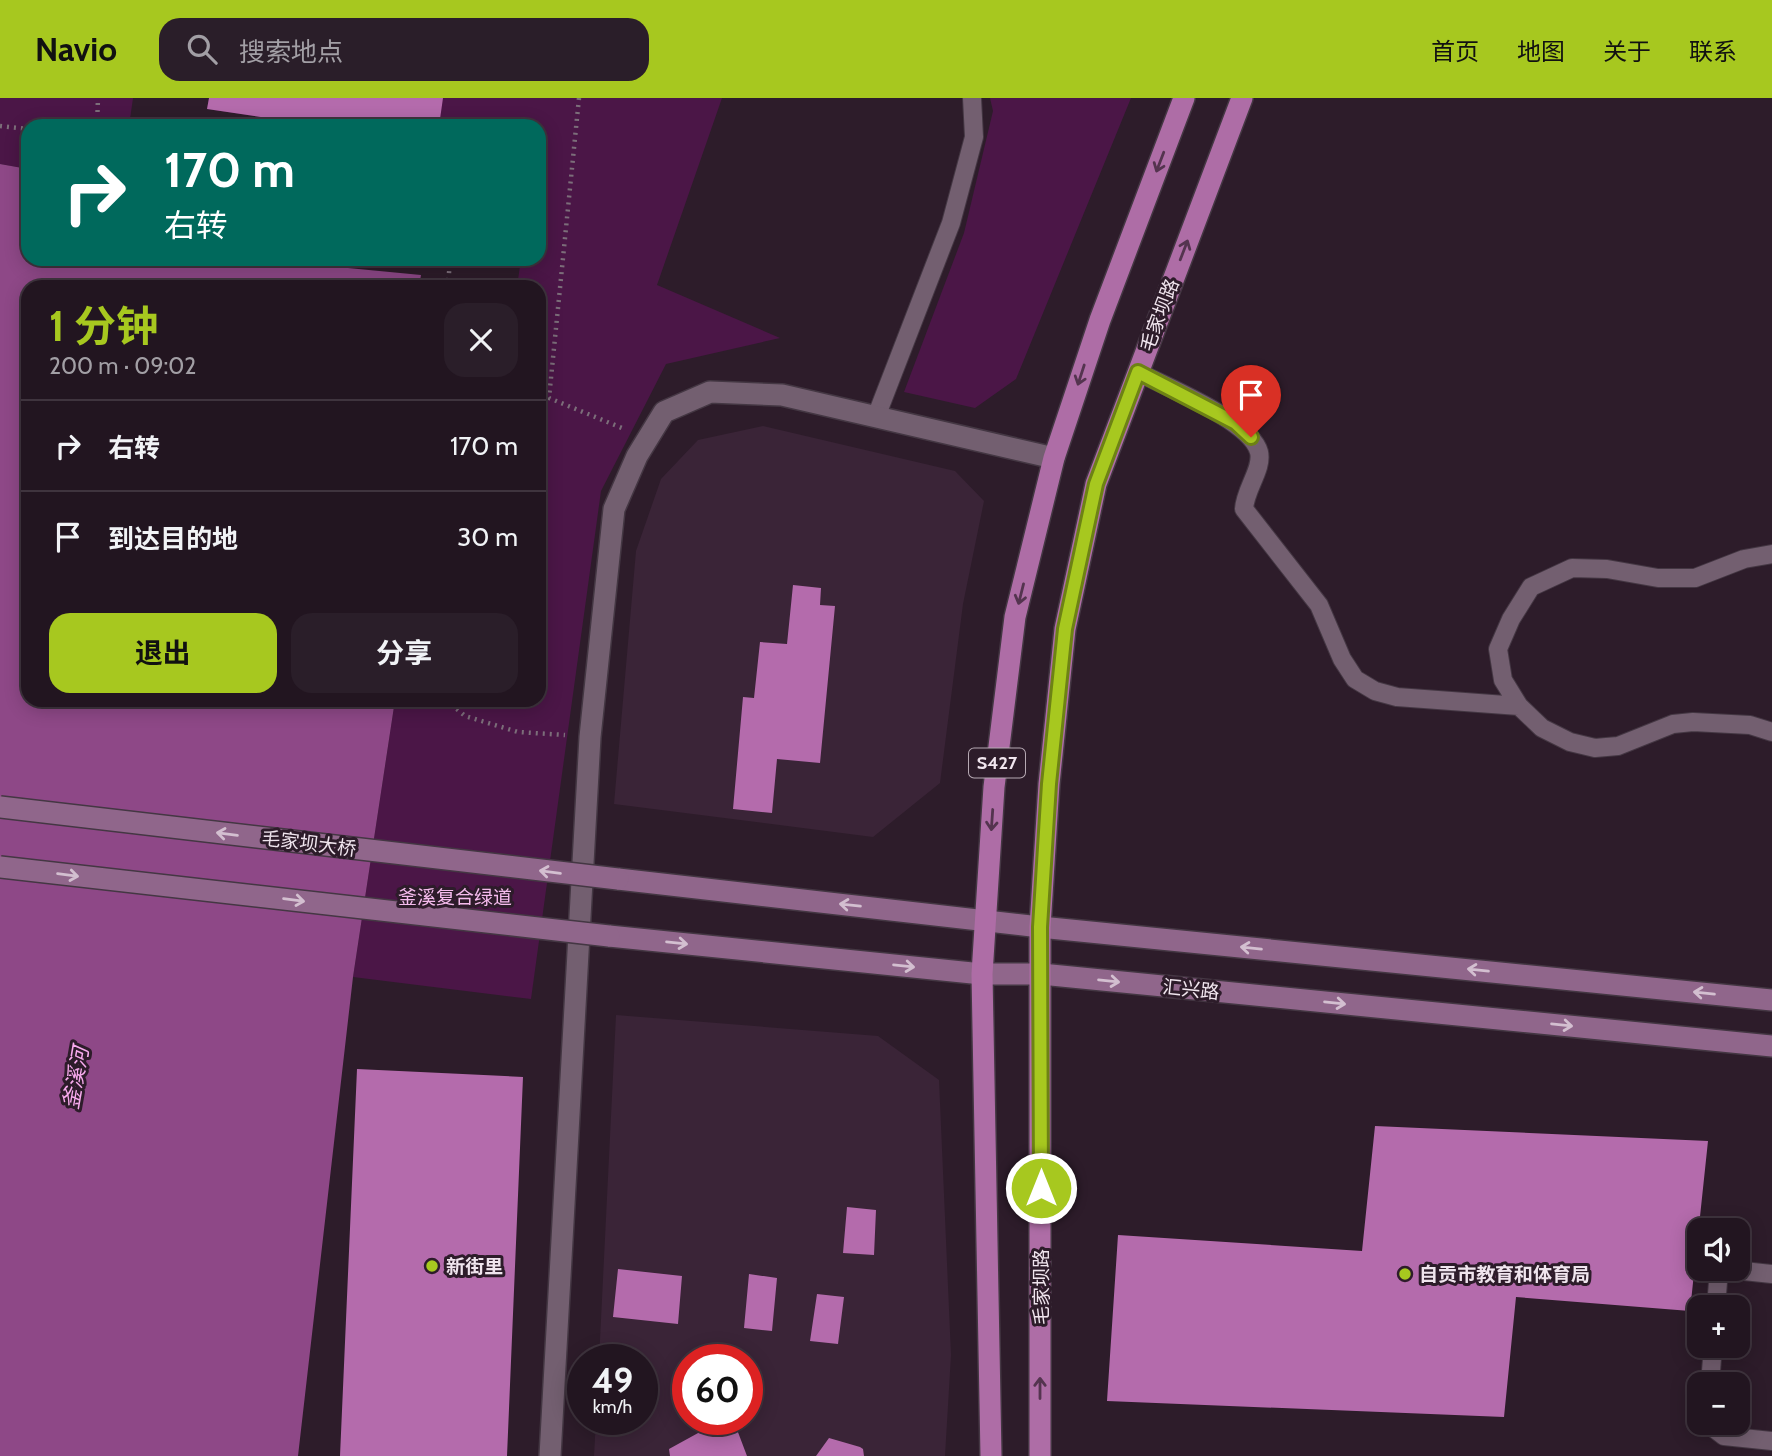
<!DOCTYPE html>
<html lang="zh">
<head>
<meta charset="utf-8">
<style>
	body { margin:0; font-family:Cabin,"Noto Sans SC",sans-serif; background:#2a1e29; color:#f1f3f6; height:100vh; display:flex; flex-direction:column; font-size:26px; white-space:nowrap }
	* { box-sizing:border-box; margin:0 }
	p { font-size:23px; color:#a29fa5 }
	.icon { flex:none; width:38px; height:38px; fill:none; stroke:currentColor; stroke-width:2; stroke-linecap:round; stroke-linejoin:round }
	.map { position:relative; flex:1; overflow:hidden }
	.sheet { position:absolute; left:21px; top:182px; width:525px; height:427px; display:flex; flex-direction:column; background:#221520; border-radius:21px; box-shadow:0 4px 18px #0003,0 0 0 2px #3f343e }
	.sheet>* { flex:none }
	.hud { position:absolute; left:21px; top:21px; width:525px; height:147px; border-radius:21px; box-shadow:0 4px 18px #0003,0 0 0 2px #3f343e; background:#00695c; color:#fff; overflow:hidden }
	.tools { position:absolute; left:1687px; top:1120px; display:grid; gap:14px }
	.tools a { display:grid; place-items:center; width:63px; height:63px; border-radius:14px; background:#221520; box-shadow:0 4px 18px #0003,0 0 0 2px #3f343e; font-size:35px }
	.speed { position:absolute; left:567px; top:1246px; display:flex; gap:14px; font-size:35px; font-weight:700; text-align:center }
	.speed>* { display:grid; place-content:center; width:91px; height:91px; border-radius:50%; background:#221520; box-shadow:0 4px 18px #0003,0 0 0 2px #3f343e; line-height:1 }
	.speed small { font-size:18px; font-weight:400 }
	.speed .limit { border:10px solid #d22; background:#fff; color:#111 }
	.pin { position:absolute; display:grid; place-items:center; width:60px; height:60px; color:#fff; margin:-72px -30px; border-radius:50% 50% 50% 0; rotate:-45deg; box-shadow:0 0 7px #0007 }
	.pin .icon { rotate:45deg }
	.me { position:absolute; width:77px; margin:-38px; rotate:0deg; stroke-linejoin:round; filter:drop-shadow(0 0 5px #0008) }
	.turn { display:flex; align-items:center; gap:24px; height:147px; padding:0 28px; font-size:32px }
	.turn .icon { width:91px; height:91px; stroke-width:2.5 }
	.turn b { display:block; font-size:49px; line-height:60px }
	.round { display:grid; place-items:center; flex:none; width:74px; height:74px; border-radius:21px; background:#2a1e29 }
	.overview { display:flex; align-items:center; justify-content:space-between; height:119px; padding:0 28px }
	h1 { font-size:42px; font-weight:700; line-height:52px; color:#a7c81f }
	.primary-button { display:flex; gap:14px; margin-top:auto; padding:14px 28px }
	.primary-button a { flex:1; height:80px; border-radius:21px; background:#a7c81f; color:#111; font-size:28px; font-weight:700; line-height:80px; text-align:center }
	.primary-button a+a { background:#2a1e29; color:#f1f3f6 }
	ul { padding:0; list-style:none }
	li { display:flex; align-items:center; gap:21px; height:91px; padding:0 28px; border-top:2px solid #3f343e }
	li div { flex:1 }
	li b { display:block; font-size:26px }
	li em { font-style:normal }
	header { display:flex; align-items:center; gap:42px; box-sizing:border-box; height:98px; padding:0 35px; background:#a7c81f; color:#111 }
	header strong { font-size:33px }
	nav { display:flex; gap:38px; margin-inline-start:auto; font-size:24px }
	.search { width:490px; height:63px; background:#2a1e29; display:flex; align-items:center; gap:18px; box-sizing:border-box; padding:0 24px; border-radius:21px; color:#a29fa5; font-size:26px }
	.map>svg:first-child { display:block }
	.built { fill:#3a2437; fill-rule:evenodd }
	.green { fill:#4b1647 }
	.water { fill:#8e4887 }
	.building { fill:#b46bac }
	.lines { fill:none; stroke-linecap:round; stroke-linejoin:round }
	.service-casing { stroke:#443743; stroke-width:20 }
	.minor-casing { stroke:#443743; stroke-width:24 }
	.secondary-casing { stroke:#443743; stroke-width:24 }
	.primary-casing { stroke:#443743; stroke-width:24 }
	.path { stroke:#7c6e7a; stroke-width:4.5; stroke-dasharray:2 5; stroke-linecap:butt }
	.service { stroke:#735f70; stroke-width:18 }
	.minor { stroke:#735f70; stroke-width:21 }
	.secondary { stroke:#90668b; stroke-width:21 }
	.primary { stroke:#ae6da6; stroke-width:21 }
	.secondary-bridge-casing { stroke:#443743; stroke-width:24; stroke-linecap:butt }
	.secondary-bridge { stroke:#90668b; stroke-width:21 }
	.oneway { stroke:#54344f }
	.oneway2 { stroke:#d3bfd0 }
	.route-casing { stroke:#6d8214; stroke-width:18 }
	.route { stroke:#a7c81f; stroke-width:12 }
	.poi-dot { fill:#a7c81f; stroke:#2d1c2a; stroke-width:2.5 }
	.labels { text-anchor:middle; stroke-width:6; stroke-linejoin:round; paint-order:stroke }
	.shield { fill:#2d1c2a; stroke:#b6a9b3; stroke-width:2 }
	.shield-label { font-size:18px; font-weight:bold; fill:#f0e5ee }
	.street-label { font-size:19px; fill:#f0e5ee; stroke:#2d1c2a }
	.park-label { font-size:19px; fill:#f5bbed; stroke:#2d1c2a }
	.poi-label { font-size:19px; font-weight:bold; fill:#f0e5ee; stroke:#2d1c2a; text-anchor:start }
	.water-label { font-size:21px; font-style:italic; fill:#f8abee; stroke:#2d1c2a }
</style>
</head>
<body>
<header>
<strong>Navio</strong>
<div class="search"><svg class="icon" aria-label="search" viewBox="0 0 24 24"><circle cx="10" cy="10" r="6"/><path d="M15 15l6 6"/></svg>搜索地点</div>
<nav><a>首页</a><a>地图</a><a>关于</a><a>联系</a></nav>
</header>
<div class="map">
<svg width="1772" height="1358" viewBox="0 0 1772 1358">
	<rect width="100%" height="100%" fill="#2d1c2a"/>
	<path class="built" d="M763,328L955,373L984,403L963,506L940,685L873,739L614,706L636,453L661,381L698,342Z
		M616,917L878,938L939,982L951,1257L945,1358H594L596,1321H642V1262H599ZM688,1262H747V1321H688Z"/>
	<path class="green" d="M0,0H133L129,28H28V71L0,66Z
		M209,0H722L657,187L780,240L666,266L601,393L531,901L353,879L395,602H539V189H517L521,161H539V28H321L207,11Z
		M990,0H1131L1016,281L975,310L904,294L964,135L993,13Z"/>
	<path class="water" d="M0,66L28,71V161H254L421,177L419,189H28V602H395L353,879L298,1358H0Z"/>
	<path class="building" d="M209,0H443L439,28H320L207,11Z
		M793,487L821,490L820,507L835,508L820,665L777,661L772,715L733,711L743,599L754,600L760,544L787,546Z
		M357,971L523,979L507,1358H340Z
		M1375,1028L1708,1043L1690,1213L1516,1199L1504,1319L1107,1303L1118,1137L1362,1153Z
		M847,1109L876,1112L874,1157L843,1155Z
		M618,1171L682,1178L678,1226L613,1219Z
		M749,1176L777,1180L772,1233L744,1230Z
		M817,1196L844,1199L838,1246L810,1243Z
		M705,1321H733L747,1358H670L669,1351L709,1329Z
		M829,1340L860,1349L863,1351L864,1358H816Z"/>
	<g class="lines">
		<g class="service-casing">
			<path id="service" d="M1138,274C1166,289 1251,323 1259,354C1263,371 1245,391 1244,411L1319,507L1342,561L1355,581L1375,593L1397,599L1519,608
				M876,319L951,125L974,39L972,0
				M1772,456L1744,461L1695,480H1658L1607,471L1572,470L1531,489L1511,521L1498,551L1503,582L1519,608L1542,630L1570,644L1595,650L1618,648L1673,626L1693,624L1750,627L1772,634
				M1725,1171L1772,1176
				M1716,1209L1719,1171
				M1710,1286L1713,1248
				M1707,1325L1724,1338L1772,1343"/>
		</g>
		<g class="minor-casing">
			<path id="minor" d="M550,1358L590,639L614,411L637,358L664,314L710,294L782,297L1054,360"/>
		</g>
		<g class="secondary-casing">
			<path id="secondary" d="M618,781L1040,829L1772,902
				M609,838L982,876H1041L1772,948"/>
		</g>
		<g class="primary-casing">
			<path id="primary" d="M991,1358L982,876L994,689L1015,519L1054,360L1100,222L1184,0
				M1040,1358V829L1049,686L1065,531L1096,386L1242,0"/>
		</g>
		<path class="path" d="M579,0L549,300L622,330
			M0,28L28,31
			M97,28L98,0
			M448,189L450,161
			M446,602L465,618L518,634L565,637"/>
		<use href="#service" class="service"/>
		<use href="#minor" class="minor"/>
		<use href="#secondary" class="secondary"/>
		<use href="#primary" class="primary"/>
		<g class="secondary-bridge-casing">
			<path id="secondary-bridge" d="M0,709L618,781
				M0,769L609,838"/>
		</g>
		<use href="#secondary-bridge" class="secondary-bridge"/>
	</g>
	<defs><path id="oneway-shaft" d="M-6 0H5M1.5-3L5.5 0L1.5 3" fill="none" stroke-width="1.6" stroke-linecap="round" stroke-linejoin="round" transform="scale(1.75)"/></defs>
	<g class="oneway">
		<use href="#oneway-shaft" transform="translate(1160 64) rotate(111)"/>
		<use href="#oneway-shaft" transform="translate(1184 152) rotate(-69)"/>
		<use href="#oneway-shaft" transform="translate(1081 277) rotate(108)"/>
		<use href="#oneway-shaft" transform="translate(1021 496) rotate(104)"/>
		<use href="#oneway-shaft" transform="translate(992 722) rotate(94)"/>
		<use href="#oneway-shaft" transform="translate(1040 1290) rotate(-90)"/>
	</g>
	<g class="oneway2">
		<use href="#oneway-shaft" transform="translate(227 736) rotate(-173)"/>
		<use href="#oneway-shaft" transform="translate(550 774) rotate(-173)"/>
		<use href="#oneway-shaft" transform="translate(68 777) rotate(7)"/>
		<use href="#oneway-shaft" transform="translate(294 802) rotate(7)"/>
		<use href="#oneway-shaft" transform="translate(850 807) rotate(-174)"/>
		<use href="#oneway-shaft" transform="translate(677 845) rotate(6)"/>
		<use href="#oneway-shaft" transform="translate(1251 850) rotate(-174)"/>
		<use href="#oneway-shaft" transform="translate(904 868) rotate(6)"/>
		<use href="#oneway-shaft" transform="translate(1478 872) rotate(-174)"/>
		<use href="#oneway-shaft" transform="translate(1109 883) rotate(6)"/>
		<use href="#oneway-shaft" transform="translate(1704 895) rotate(-174)"/>
		<use href="#oneway-shaft" transform="translate(1335 905) rotate(6)"/>
		<use href="#oneway-shaft" transform="translate(1562 927) rotate(6)"/>
	</g>
	<g class="lines">
		<g class="route-casing">
			<path id="route" d="M1041,1090L1040,829L1049,686L1065,531L1096,386L1138,274L1236,325L1251,339"/>
		</g>
		<use href="#route" class="route"/>
	</g>
	<g class="poi-dot">
		<circle cx="432" cy="1168" r="7"/>
		<circle cx="1405" cy="1176" r="7"/>
	</g>
	<g class="labels">
		<rect class="shield" x="969" y="650.5" width="56" height="29" rx="5"/>
		<g class="shield-label">
			<text x="997" y="671">S427</text>
		</g>
		<g class="street-label">
			<text transform="translate(1159 217) rotate(-69)" y="7">毛家坝路</text>
			<text transform="translate(309 745) rotate(7)" y="7">毛家坝大桥</text>
			<text transform="translate(1191 891) rotate(6)" y="7">汇兴路</text>
			<text transform="translate(1041 1189) rotate(-90)" y="7">毛家坝路</text>
		</g>
		<g class="park-label">
			<text x="455" y="806">釜溪复合绿道</text>
		</g>
		<g class="poi-label">
			<text x="446" y="1175">新街里</text>
			<text x="1419" y="1183">自贡市教育和体育局</text>
		</g>
		<g class="water-label">
			<text transform="translate(76 980) rotate(-80)" y="7">釜溪河</text>
		</g>
	</g>
</svg>
<div class="tools">
<a><svg class="icon" aria-label="sound" viewBox="0 0 24 24"><path d="M4 9h4l5-4v14l-5-4H4zM17 9q2 3 0 6"/></svg></a>
<a>+</a>
<a>−</a>
</div>
<div class="speed"><div>49<small>km/h</small></div><div class="limit">60</div></div>
<div class="pin" style="left:1251px;top:339px;background:#d93025"><svg class="icon" aria-label="arrive" viewBox="0 0 24 24"><path d="M6 21V4h12l-3 4 3 4H6"/></svg></div>
<svg class="me" style="left:1041px;top:1090px" viewBox="-20 -20 40 40"><circle r="17" fill="#a7c81f" stroke="#fff" stroke-width="3"/><path d="M0-11L8 9 0 5-8 9z" fill="#fff"/></svg>
<div class="hud">
<div class="turn"><svg class="icon" aria-label="right" viewBox="0 0 24 24"><path d="M7 20v-9h11M14 6l5 5-5 5"/></svg><div><b>170 m</b>右转</div></div>
</div>
<section class="sheet">
<div class="overview"><div><h1>1 分钟</h1><p>200 m · 09:02</p></div><a class="round"><svg class="icon" aria-label="close" viewBox="0 0 24 24"><path d="M6 6l12 12M18 6L6 18"/></svg></a></div>
<ul>
<li><svg class="icon" aria-label="right" viewBox="0 0 24 24"><path d="M7 20v-9h11M14 6l5 5-5 5"/></svg><div><b>右转</b></div><em>170 m</em></li>
<li><svg class="icon" aria-label="arrive" viewBox="0 0 24 24"><path d="M6 21V4h12l-3 4 3 4H6"/></svg><div><b>到达目的地</b></div><em>30 m</em></li>
</ul>
<div class="primary-button"><a>退出</a><a>分享</a></div>
</section>
</div>
</body>
</html>
